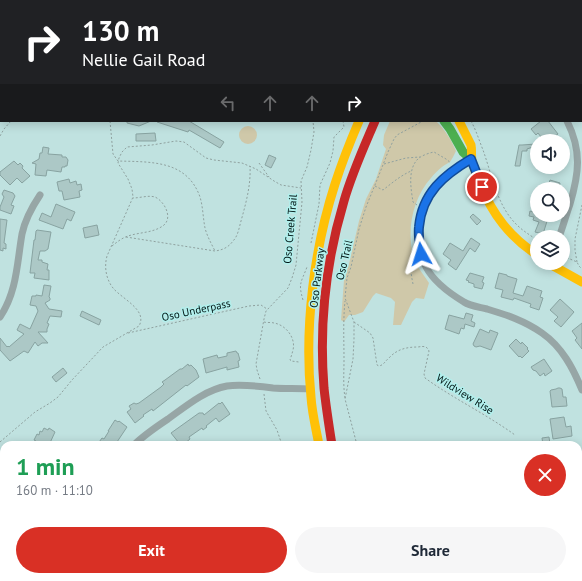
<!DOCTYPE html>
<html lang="en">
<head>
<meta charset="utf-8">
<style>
	body { margin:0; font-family:"PT Sans",sans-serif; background:#f6f6f7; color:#1f2937; height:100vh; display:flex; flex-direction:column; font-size:15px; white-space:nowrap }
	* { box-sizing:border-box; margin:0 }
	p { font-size:13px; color:#747a83 }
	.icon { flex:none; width:22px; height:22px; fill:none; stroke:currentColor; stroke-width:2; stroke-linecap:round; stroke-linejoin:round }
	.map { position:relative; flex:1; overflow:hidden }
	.sheet { position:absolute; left:0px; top:441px; width:582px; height:140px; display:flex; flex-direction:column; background:#fff; border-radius:12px 12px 0 0; box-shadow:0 2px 10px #0003 }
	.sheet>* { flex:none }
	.guide { position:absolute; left:0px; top:0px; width:582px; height:122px; box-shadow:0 2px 10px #0003; background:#202124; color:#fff; overflow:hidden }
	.controls { position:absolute; left:530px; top:134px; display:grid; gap:8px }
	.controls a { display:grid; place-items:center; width:40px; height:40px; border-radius:50%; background:#fff; box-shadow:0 2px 10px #0003; font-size:20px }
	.pin { position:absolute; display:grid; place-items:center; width:34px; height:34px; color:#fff; margin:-17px; border:2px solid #fff; border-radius:50%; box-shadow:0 1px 4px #0007 }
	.me { position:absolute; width:44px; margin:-22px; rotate:354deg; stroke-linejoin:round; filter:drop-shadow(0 0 3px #0008) }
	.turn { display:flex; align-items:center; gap:14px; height:84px; padding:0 16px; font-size:18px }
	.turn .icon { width:52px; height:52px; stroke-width:2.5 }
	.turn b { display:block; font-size:28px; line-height:34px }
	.lanes { display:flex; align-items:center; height:38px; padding:0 16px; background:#0003; justify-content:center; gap:20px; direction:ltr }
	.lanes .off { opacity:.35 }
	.round { display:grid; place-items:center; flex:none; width:42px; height:42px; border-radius:21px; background:#f6f6f7 }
	.headline { display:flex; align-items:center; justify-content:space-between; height:68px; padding:0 16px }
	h1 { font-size:24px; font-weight:700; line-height:30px; color:#1e9e55 }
	.button { display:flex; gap:8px; margin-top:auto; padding:8px 16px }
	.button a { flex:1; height:46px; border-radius:24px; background:#d93025; color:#fff; font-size:16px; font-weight:700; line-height:46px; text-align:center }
	.button a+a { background:#f6f6f7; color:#1f2937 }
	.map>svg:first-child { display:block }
	.green { fill:#cfc8a9 }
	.building { fill:#acc8c6; stroke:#88a3a1 }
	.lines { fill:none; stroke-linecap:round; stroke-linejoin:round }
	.path { stroke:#8fa19f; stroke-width:1; stroke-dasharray:2 2; stroke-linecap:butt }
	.lane { stroke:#97a6a6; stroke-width:3.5 }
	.street { stroke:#97a6a6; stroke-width:7 }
	.fast { stroke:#4caf50; stroke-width:9 }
	.slow { stroke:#ffc107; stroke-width:9 }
	.jam { stroke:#c62828; stroke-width:9 }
	.route-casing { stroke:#114b97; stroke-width:10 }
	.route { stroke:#1a73e8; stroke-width:7 }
	.labels { text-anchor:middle; stroke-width:3; stroke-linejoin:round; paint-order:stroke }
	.street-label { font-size:11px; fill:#001615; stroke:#b2f0ed }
</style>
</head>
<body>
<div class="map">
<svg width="582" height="581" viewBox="0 0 582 581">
	<rect width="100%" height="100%" fill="#c0e2e0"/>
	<path class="green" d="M390,121H436C445,130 451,139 456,151C454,155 452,159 450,162C447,164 444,165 442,167C438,170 434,174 431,178C412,199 406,232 414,259C417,267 424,275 429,283L424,299L416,298L412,302L401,325H393L395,302L391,298L376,293L373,296L363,312L355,315H349L344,322L341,320L344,280L349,264L359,221L366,199L376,179L386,149L383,145L384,135Z
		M239 135a9 9 0 1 1 18 0a9 9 0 1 1-18 0Z"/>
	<path class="building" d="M127,121H151L139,126L127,123Z
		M157,121H189L224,142L220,148L189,130L188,132L157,122Z
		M541,121H548L558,134L548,141H544L538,133L536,135L531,129Z
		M155,133L156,141H136V134Z
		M536,144V146L527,149V151H522L520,166H515L519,145H522Z
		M43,147L49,148L48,154L62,155V157H66L68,160L67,166H65V167H62L61,172L47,170L46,176L35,175L36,164L32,163L39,159L40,153H42Z
		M269,155L276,158L271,168L265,165Z
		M14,161L18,165L20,163L23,166L22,168L30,176L22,183L17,178L10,185L0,175V172Z
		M69,179L70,183L76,181L77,185L81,184L82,190L79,191L80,197L64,200L62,191H59L57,182Z
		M550,180L560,183L559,189H547Z
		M4,190L13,193L15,196L11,205L14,206L11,214L0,210V207L4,197L2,194Z
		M56,204L75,212L71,221L67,219L63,229L39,220L42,213L51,217Z
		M530,211L537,213V215H542L541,216L548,218L543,234L535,232L539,222L533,220L534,217L529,216Z
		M473,214L481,221L477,225L470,217Z
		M0,219L7,220L4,243L6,244V249L3,248V251L0,250Z
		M97,225L99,235L85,238L83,228Z
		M37,230L51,232L48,249L45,251H40L38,260H42V262L48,264L47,270H49V280L34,278L35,273H30L34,240H35L36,231Z
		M471,238L480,244L475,252L470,248L456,270L448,264L451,260L443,254L450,243L463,251Z
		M470,273L484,277L482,282L484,283L482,289L474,287V284L468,282L469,281L466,280Z
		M499,273L507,275V276L517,279L513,293L523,296L527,286L542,291L540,297L543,298L539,310L530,307L531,304L514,298L513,300L501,297L503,290L495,288Z
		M44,285L51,286L49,297L50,298V300L45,303L49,309L62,311L61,317L50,316L47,323L49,324L47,329V332H38L48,343H42L38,346L35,342L28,353L24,351L10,361L0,350V338L7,347L8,346L9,347L24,334L17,330L20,324L30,329L38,311L36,306L30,305L32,296H36V295L42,296Z
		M560,299L574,312L561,327L554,321L558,317L550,310Z
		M82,311L101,320L99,325L80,316Z
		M466,313L473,315L471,321L475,323L474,327L465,324L464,329L461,328L459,334L445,329L449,315L464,319Z
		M582,323V349L575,340L577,338L572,331Z
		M480,329L489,333L490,330L498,333L491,350L480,346L476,347L474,346L473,344Z
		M516,339L521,344L522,342L528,348L527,349L529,351L522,358L520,356L519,357L509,346Z
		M236,351L237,353H238L240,360L238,361L239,367L227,370V367L206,373L203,359L217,355L218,358L227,356V353Z
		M544,359L552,371L545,376L544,373L540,376L536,371L533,370L531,367Z
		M188,364L189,366L191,365L196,370L199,377L187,386L186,385L153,411L152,409L143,415L144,416L135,423L127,412L131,409L129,406L134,403L136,404L139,403L161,387L164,384L162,382L165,380L180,369H182Z
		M63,368L67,373L56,382L52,377Z
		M558,388H560L562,389L563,397H566L567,406L552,407L550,391L551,390L556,389Z
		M222,402L230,414L219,422L216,418L206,426L207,427L203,430L202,428L189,437L190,439L184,444L182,442L179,443L171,433L199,413H203L204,415L219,403L220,404Z
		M564,417L566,427L571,426L572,436L553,439L550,419Z
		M115,420L118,422L119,421L127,427L115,445H97L102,438L104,439L109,431H108Z
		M44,428L48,430L49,428L55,432L49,445H34L36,441L34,440L37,434L39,435L40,431L42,432Z
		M549,437L550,444L543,445L542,438Z"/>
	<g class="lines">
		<path class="path" d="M8,0L10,1
			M165,0L167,1
			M359,1V0
			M403,1L404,0
			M445,1L446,0
			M456,1V0
			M110,121L113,154L118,161C151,162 187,160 200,197C203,207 203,218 205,228C207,236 211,243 215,251
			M471,121C476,130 479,140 483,150C492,175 497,206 517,225C523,231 530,235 537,240
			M0,136L4,129L11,121
			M259,163L269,177
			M384,164L406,158L420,157
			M375,186L383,190C392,183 400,176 411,171
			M417,205L413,202C411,189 407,168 419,158C423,155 429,153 434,152L446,159L451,163
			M126,237L215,251C222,250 228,248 233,241C238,236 239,228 241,221C246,203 251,185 250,166
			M311,243L319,204L320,185L330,163L333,151L334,137L344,127L343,121
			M112,246C117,242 122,238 128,236C140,232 154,233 164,225C173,217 164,201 155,197C148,195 140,198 133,198
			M563,256L577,262L579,266L582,269
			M577,262L575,250V239L582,205
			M413,284C411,274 409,264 414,255
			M303,300C298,283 301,283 307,267
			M264,322C267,323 271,322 274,323C286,325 296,338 293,350C292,354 291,357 290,360L291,361L299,362
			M354,322L370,333L373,338L377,365L379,366C384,365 385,361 389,358C397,349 407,347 418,347C424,346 427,346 429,351L424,374L425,378C454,399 486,414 515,435
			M128,333L249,306L261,305L267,309
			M260,379L257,370L256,364L264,319L266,311L288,288L292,278L296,265L302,202L301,181L307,167L311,150L314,132L313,121
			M264,394L266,411L277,430L282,445
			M345,398C343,385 344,373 344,360C344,340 343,321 345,301
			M0,442L35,412L50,403L58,397L72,380L103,347L139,326C148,310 122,299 113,288C106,279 104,267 107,256L130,204L133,197L132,189L128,179L118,163L119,158L122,152L127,147L152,145L176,141L184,142L206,158L214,160L242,163L256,169L274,181L281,185L301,188
			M357,445L345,399L353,359L354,339V322L345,298L347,278L351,267L359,229L366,207L379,175L388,152L394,139L397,135L423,121
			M333,577L337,581
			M402,577L404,581"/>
		<path class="lane" d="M27,0L29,1
			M80,1L82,0"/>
		<path class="street" d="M525,1V0
			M471,159C460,165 448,172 439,182C418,203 412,240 426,267C434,282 449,293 464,302C470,306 479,307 487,309C507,315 525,321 542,333C562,347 573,368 582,390
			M559,237C563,227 566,215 570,204C579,173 582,151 567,121
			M0,317C17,292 17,263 22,234C25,219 32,207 40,195
			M134,445C144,435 156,427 168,419C186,406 205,390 227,386C242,384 258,386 273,388C285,389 298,388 310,389
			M578,511L582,509
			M88,577V581"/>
		<path class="fast" d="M137,0V1
			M444,121L450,129L463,152L471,159
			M358,577L360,581
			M374,577L376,581"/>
		<path class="slow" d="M414,1L415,0
			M459,121L471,145C472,150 471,155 472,161C474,168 477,176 480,184C493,215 509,236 537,255
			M548,263L582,282
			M319,445C316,429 312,413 311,397C304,328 314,249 335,184C342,162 350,142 359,121"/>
		<path class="jam" d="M148,0L149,1
			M431,0V1
			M332,445C329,426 326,407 324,388C319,325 326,261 344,201C352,173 364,147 375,121"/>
	</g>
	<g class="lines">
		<g class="route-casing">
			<path id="route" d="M421,254C420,245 418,236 419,227C422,193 444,175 471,159L482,187"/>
		</g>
		<use href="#route" class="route"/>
	</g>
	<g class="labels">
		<g class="street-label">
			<text transform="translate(290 229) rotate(-85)" y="4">Oso Creek Trail</text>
			<text transform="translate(344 260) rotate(-77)" y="4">Oso Trail</text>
			<text transform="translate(317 278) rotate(-83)" y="4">Oso Parkway</text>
			<text transform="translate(196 310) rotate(-12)" y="4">Oso Underpass</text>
			<text transform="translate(465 394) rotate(32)" y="4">Wildview Rise</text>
		</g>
	</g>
</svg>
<div class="controls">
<a><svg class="icon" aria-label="sound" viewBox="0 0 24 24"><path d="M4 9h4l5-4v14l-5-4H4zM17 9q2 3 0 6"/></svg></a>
<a><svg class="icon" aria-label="search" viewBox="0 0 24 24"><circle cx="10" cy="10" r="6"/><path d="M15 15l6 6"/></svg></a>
<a><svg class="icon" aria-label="layers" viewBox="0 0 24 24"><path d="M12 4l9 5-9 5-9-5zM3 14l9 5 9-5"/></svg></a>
</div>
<div class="pin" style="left:482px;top:187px;background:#d93025"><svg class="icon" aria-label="arrive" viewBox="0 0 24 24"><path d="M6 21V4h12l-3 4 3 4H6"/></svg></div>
<svg class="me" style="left:421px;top:254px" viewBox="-20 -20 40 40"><path d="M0-17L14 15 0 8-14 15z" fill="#1a73e8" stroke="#fff" stroke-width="4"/></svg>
<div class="guide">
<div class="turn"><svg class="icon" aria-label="right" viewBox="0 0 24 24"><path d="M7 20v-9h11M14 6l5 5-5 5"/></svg><div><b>130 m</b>Nellie Gail Road</div></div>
<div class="lanes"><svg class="icon off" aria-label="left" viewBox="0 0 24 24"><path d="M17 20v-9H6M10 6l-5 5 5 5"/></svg><svg class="icon off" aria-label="ahead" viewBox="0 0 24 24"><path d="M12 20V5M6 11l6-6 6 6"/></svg><svg class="icon off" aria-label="ahead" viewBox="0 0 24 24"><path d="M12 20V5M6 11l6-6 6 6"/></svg><svg class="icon" aria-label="right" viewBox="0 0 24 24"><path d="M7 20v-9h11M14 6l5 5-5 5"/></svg></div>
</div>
<section class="sheet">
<div class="headline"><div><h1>1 min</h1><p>160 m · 11:10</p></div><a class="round" style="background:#d93025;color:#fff"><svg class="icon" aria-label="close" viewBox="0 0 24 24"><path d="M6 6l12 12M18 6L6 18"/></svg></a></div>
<div class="button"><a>Exit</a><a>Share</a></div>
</section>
</div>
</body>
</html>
